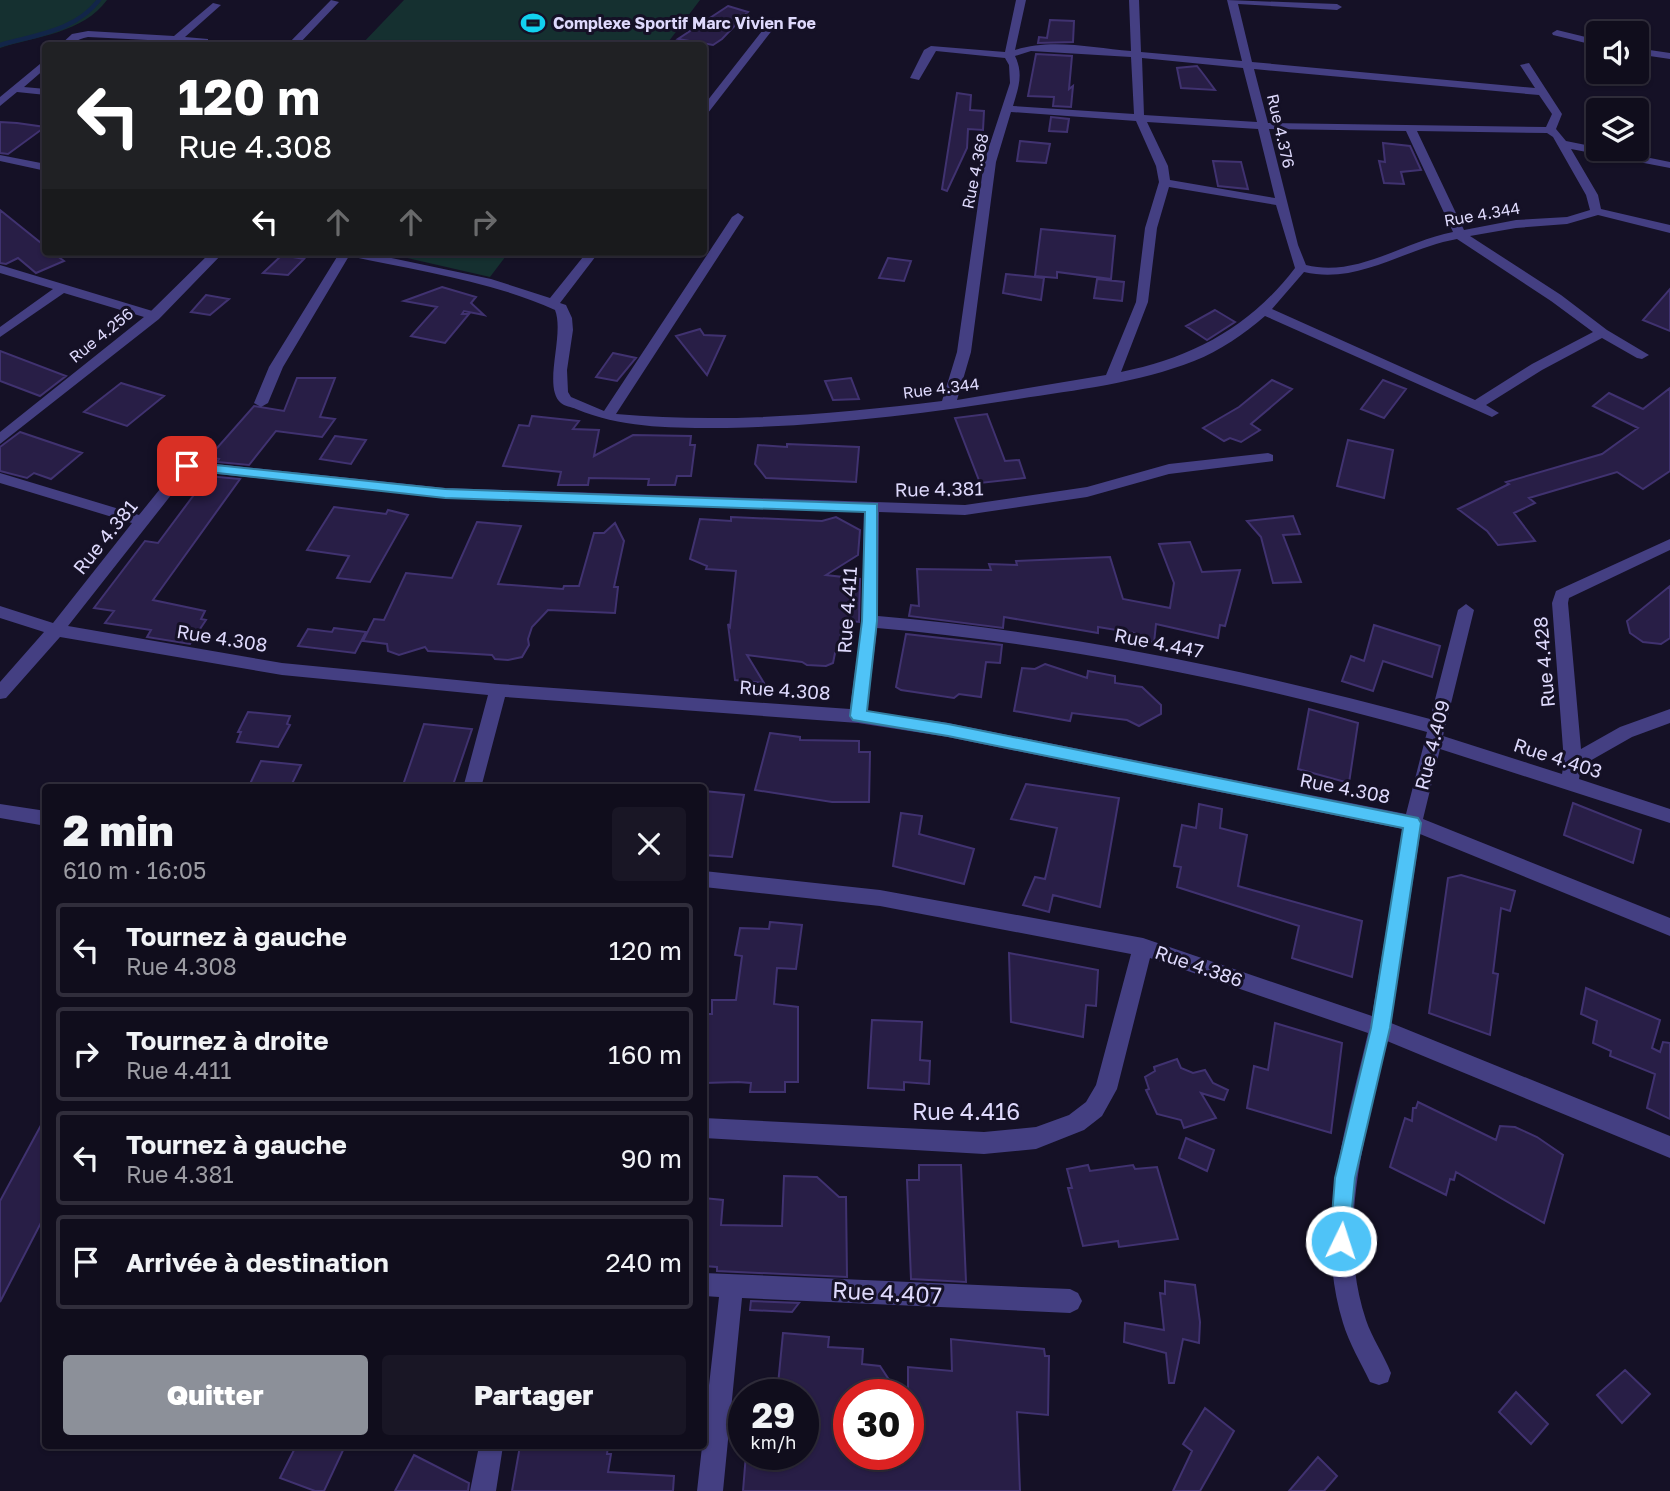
<!DOCTYPE html>
<html lang="fr">
<head>
<meta charset="utf-8">
<style>
	body { margin:0; font-family:"Golos Text",sans-serif; background:#191625; color:#f1f3f6; height:100vh; display:flex; flex-direction:column; font-size:26px; white-space:nowrap }
	* { box-sizing:border-box; margin:0 }
	p { font-size:23px; color:#9c9ca3 }
	.icon { flex:none; width:38px; height:38px; fill:none; stroke:currentColor; stroke-width:2; stroke-linecap:round; stroke-linejoin:round }
	.map { position:relative; flex:1; overflow:hidden }
	.panel { position:absolute; left:42px; top:784px; width:665px; height:665px; display:flex; flex-direction:column; background:#100d1c; border-radius:7px; box-shadow:0 2px 5px #0004,0 0 0 2px #302d3b }
	.panel>* { flex:none }
	.banner { position:absolute; left:42px; top:42px; width:665px; height:214px; border-radius:7px; box-shadow:0 2px 5px #0004,0 0 0 2px #302d3b; background:#202124; color:#fff; overflow:hidden }
	.fabs { position:absolute; left:1586px; top:21px; display:grid; gap:14px }
	.fabs a { display:grid; place-items:center; width:63px; height:63px; border-radius:7px; background:#100d1c; box-shadow:0 2px 5px #0004,0 0 0 2px #302d3b; font-size:35px }
	.speed { position:absolute; left:728px; top:1379px; display:flex; gap:14px; font-size:35px; font-weight:700; text-align:center }
	.speed>* { display:grid; place-content:center; width:91px; height:91px; border-radius:50%; background:#100d1c; box-shadow:0 2px 5px #0004,0 0 0 2px #302d3b; line-height:1 }
	.speed small { font-size:18px; font-weight:400 }
	.speed .limit { border:10px solid #d22; background:#fff; color:#111 }
	.pin { position:absolute; display:grid; place-items:center; width:60px; height:60px; color:#fff; margin:-30px; border-radius:14px; box-shadow:0 4px 10px #0006 }
	.me { position:absolute; width:77px; margin:-38px; rotate:4deg; stroke-linejoin:round; filter:drop-shadow(0 0 5px #0008) }
	.turn { display:flex; align-items:center; gap:24px; height:147px; padding:0 21px; font-size:32px }
	.turn .icon { width:91px; height:91px; stroke-width:2.5 }
	.turn b { display:block; font-size:49px; line-height:60px }
	.lanes { display:flex; align-items:center; height:66px; padding:0 21px; background:#0003; justify-content:center; gap:35px; direction:ltr }
	.lanes .off { opacity:.35 }
	.round { display:grid; place-items:center; flex:none; width:74px; height:74px; border-radius:7px; background:#191625 }
	.head { display:flex; align-items:center; justify-content:space-between; height:119px; padding:0 21px }
	h1 { font-size:42px; font-weight:800; line-height:52px }
	.action { display:flex; gap:14px; margin-top:auto; padding:14px 21px }
	.action a { flex:1; height:80px; border-radius:7px; background:#8c9099; color:#fff; font-size:28px; font-weight:800; line-height:80px; text-align:center }
	.action a+a { background:#191625; color:#f1f3f6 }
	ul { padding:0; list-style:none }
	li { display:flex; align-items:center; gap:21px; height:94px; margin:0 14px 10px; padding:0 7px; border:4px solid #302d3b; border-radius:7px }
	li div { flex:1 }
	li b { display:block; font-size:26px }
	li em { font-style:normal }
	.map>svg:first-child { display:block }
	.green { fill:#153030 }
	.lines { fill:none; stroke-linecap:round; stroke-linejoin:round }
	.stream { stroke:#122549; stroke-width:4.5 }
	.building { fill:#281e46; stroke:#403270; stroke-width:2 }
	.minor { fill:#443f82; fill-rule:evenodd }
	.tertiary { fill:#443f82; fill-rule:evenodd }
	.route { fill:#4fc3f7; stroke:#337fa1; stroke-width:2 }
	.labels { text-anchor:middle; stroke-width:6; stroke-linejoin:round; paint-order:stroke }
	.far-poi-label { font-size:16px; font-weight:bold; fill:#ded9fc; stroke:#151126; text-anchor:start }
	.far-street-label { font-size:16px; fill:#ded9fc; stroke:#151126 }
	.street-label { font-size:19px; fill:#ded9fc; stroke:#151126 }
	.near-street-label { font-size:23px; fill:#ded9fc; stroke:#151126 }
</style>
</head>
<body>
<div class="map">
<svg width="1670" height="1491" viewBox="0 0 1670 1491">
	<rect width="100%" height="100%" fill="#151126"/>
	<path class="green" d="M0,0H107C83,33 37,36 0,48Z
		M404,0H700L666,45H361Z
		M381,252H509L490,277Z"/>
	<g class="lines">
		<path class="stream" d="M0,45C34,35 76,31 99,0"/>
	</g>
	<path class="building" d="M728,6L748,12L722,39L713,45L678,39Z
		M1050,20L1074,21L1073,42L1038,43L1039,37L1047,38Z
		M1036,54L1072,56L1069,89L1073,86L1071,107L1053,106L1054,97L1028,96Z
		M1197,66L1204,75L1215,90L1181,88L1177,68Z
		M957,93L971,95L970,110L984,111L983,130L968,129L967,148L947,191L942,189Z
		M1051,117L1069,119L1067,132L1049,131Z
		M0,122L17,123L45,127L8,154L0,153Z
		M1020,141L1050,144L1046,163L1017,161Z
		M1383,143L1410,146L1421,170L1401,172L1404,184L1384,183L1379,161L1385,162Z
		M1213,161L1241,162L1248,189L1218,186Z
		M0,210L46,247V252H52L64,261L36,273L18,258L6,264L0,263Z
		M1041,229L1115,236L1111,279L1057,272V278L1035,276Z
		M282,255L304,259L288,275L263,273Z
		M888,258L911,261L904,281L879,278Z
		M1006,274L1044,278L1041,300L1003,293Z
		M1097,279L1124,282L1122,301L1094,298Z
		M442,287L476,297L471,303L484,315L464,311L462,314H469L445,343L411,336L437,307L404,301Z
		M1670,289V331L1643,320Z
		M206,295L229,299L210,315L191,312Z
		M1215,310L1235,322L1207,340L1186,326Z
		M700,329L704,335L725,336L707,375L676,336Z
		M0,351L66,376L40,396L0,381Z
		M613,353L636,358L617,381L596,377Z
		M297,378H335L320,417L335,419L322,437L276,431L249,465L217,462L219,459L209,457L254,406L284,411Z
		M851,378L859,399L833,400L825,381Z
		M1272,380L1292,389L1251,424L1260,430L1241,442L1230,438L1224,441L1203,428L1239,407Z
		M1383,380L1406,389L1384,418L1361,409Z
		M121,383L164,396L127,426L84,412Z
		M1670,388V471L1643,489L1617,472L1529,498L1535,503L1514,513L1535,541L1498,545L1487,531L1458,509L1509,484L1506,482L1602,454L1638,428L1593,406L1609,393L1643,409Z
		M987,414L1005,461L1019,460L1025,478L980,483L955,418Z
		M532,416L579,421L573,429L599,430L594,456L633,435L691,436L690,445H695L691,476H677L675,485H648L649,479L589,478L588,485H558L561,472L503,466L519,425L529,426Z
		M20,432L82,453L51,479L34,473L27,478L0,471V447Z
		M335,436L366,440L351,464L320,459Z
		M1348,440L1393,450L1384,498L1337,486Z
		M787,444L859,447L856,482L766,478L755,464L758,445L787,447Z
		M208,476L240,479L153,600L205,611L201,619L206,620L190,644L147,637L151,630L105,623L114,611L94,608L145,541L158,543Z
		M334,507L386,514L388,510L408,515L370,582L337,578L349,556L307,550Z
		M1293,516L1300,534L1283,535L1301,582L1273,583L1261,537L1247,521Z
		M731,517L822,521L836,517L860,530L858,555L826,575L860,579L859,622L842,620L839,652L835,653L833,663L826,666L807,665L802,662L747,655L764,683L735,680L728,624L730,627L736,571L706,569L707,566L690,559L700,519L731,521Z
		M477,522L521,526L498,584L563,589L564,586H579L594,533H604L615,523L624,541L614,587H618L615,613L548,610L532,627L528,639L529,645L522,657L508,660L495,659L492,655L428,651L425,647L399,655L388,651L387,644L363,641L374,619L384,620L406,573L452,578Z
		M1190,542L1202,572L1240,570L1225,626L1220,625L1218,638L1156,624L1154,643L1134,639L1135,633L1098,627V633L1004,617L1003,628L909,616L911,605L919,606L917,569L991,570L989,564L1017,565L1016,561L1110,557L1123,599L1170,608L1174,583L1159,544Z
		M1670,586V638L1661,644L1643,642L1630,633L1627,621Z
		M1374,625L1440,646L1432,677L1383,661L1373,691L1342,681L1351,656L1364,661Z
		M334,628L366,632L355,653L298,646L308,629L332,632Z
		M906,634L1002,645L1000,663L986,662L981,697L959,694L954,698L901,690L896,687Z
		M1045,664L1087,678L1088,671L1115,676V683L1142,687L1161,705V714L1139,726L1127,720L1072,713L1070,721L1014,711L1022,668L1035,669Z
		M1309,709L1358,723L1349,783L1298,769Z
		M248,712L290,716L287,724L290,725L278,747L237,742L241,732H238Z
		M424,724L472,729L452,788H402Z
		M770,733L800,737V740L859,741V752H870L869,802H832L755,790Z
		M261,761L301,765L290,788H248Z
		M1026,784L1119,798L1100,907L1053,895L1049,912L1023,905L1035,877L1045,879L1057,828L1011,819Z
		M704,791L744,795L732,857L704,855Z
		M1573,803L1641,830L1633,863L1564,835Z
		M1199,804L1222,809L1220,828L1247,835L1238,886L1362,921L1352,977L1292,958L1299,926L1177,887L1181,867L1174,866L1182,825L1196,828Z
		M901,813L922,816L919,834L974,849L964,884L893,866Z
		M1461,875L1515,891L1510,911L1501,908L1493,973L1498,974L1490,1035L1429,1013L1448,878Z
		M770,922L802,925L796,969L777,968L774,1004L798,1007V1082H785V1092H750L751,1083L738,1082L704,1083V1014H712V1000H736L742,956L735,955L740,928L769,929Z
		M1009,953L1098,970L1096,1006L1086,1005L1083,1037L1011,1022Z
		M1586,988L1660,1020L1652,1048L1660,1052L1663,1042L1670,1043V1119L1647,1108L1655,1074L1610,1056L1611,1051L1593,1043L1597,1021L1581,1014Z
		M872,1020L922,1022L920,1060L930,1061L929,1084L904,1082V1090L868,1088Z
		M1275,1023L1342,1043L1331,1133L1247,1108L1254,1066L1268,1070Z
		M1177,1059L1181,1068L1193,1073L1205,1070L1213,1083L1228,1090L1224,1100L1201,1093L1216,1118L1184,1128L1181,1120L1157,1114L1146,1090L1149,1089L1145,1077L1155,1071L1154,1067Z
		M1418,1102L1496,1140L1500,1126L1515,1127L1537,1137L1563,1155L1544,1223L1456,1172L1454,1180L1450,1179L1446,1195L1390,1167L1405,1118L1412,1121L1413,1108H1416Z
		M46,1116V1213L0,1302V1201Z
		M1186,1138L1214,1150L1207,1171L1179,1158Z
		M919,1165H961L966,1282L911,1279L907,1180H919Z
		M1088,1165L1090,1171L1133,1165L1135,1169L1157,1167L1178,1239L1119,1247L1118,1241L1083,1246L1068,1188H1072L1067,1169Z
		M784,1176L817,1177L839,1197H846L847,1277L717,1271V1267L704,1266V1198L723,1200L721,1225L782,1226Z
		M1165,1281L1195,1285L1200,1322L1199,1343L1183,1339L1174,1383H1169L1166,1353L1124,1342L1125,1323L1164,1330L1160,1293L1165,1294Z
		M751,1301L799,1303L792,1312L750,1310Z
		M783,1333L829,1337L828,1347L863,1349L862,1364L880,1366L899,1395H849V1454H908V1367L952,1371L951,1339L1044,1349L1045,1356H1049L1048,1415L1017,1412L1020,1491H743L746,1454H803V1395H777Z
		M1625,1370L1650,1394L1622,1423L1597,1395Z
		M1516,1392L1548,1424L1531,1444L1499,1412Z
		M1205,1408L1234,1431L1200,1491H1173L1192,1451L1183,1444Z
		M296,1446H345L324,1491H315L280,1478Z
		M520,1446H608L607,1454H611L608,1472L674,1476L673,1491H512Z
		M414,1455L469,1483L468,1491H395Z
		M1318,1457L1337,1476L1324,1491H1289Z"/>
	<g class="lines">
		<path class="minor" d="M331,0L339,2L297,46H286Z
			M1016,0H1026L1015,50C1051,38 1094,48 1131,51L1129,0H1139L1141,52L1242,61L1227,0L1337,4L1342,7L1337,10L1238,4L1252,62L1535,88L1520,65L1529,63L1562,114L1556,129L1566,141L1670,162V168L1571,149L1598,195L1601,209L1670,225V233L1598,215L1567,224L1516,228L1470,236L1561,295L1607,330L1649,355L1642,359L1637,358L1602,338L1542,370L1486,405L1499,413L1492,417L1265,316C1244,334 1220,351 1194,361C1138,383 1076,390 1018,399C922,414 825,426 727,428C676,428 624,429 576,409C572,407 564,406 561,403C542,387 565,335 555,310C491,281 418,271 349,256L283,367L268,403L261,407L254,403L269,367L340,252H363L491,279L550,298L587,252H599L560,303L566,305L572,318L573,330L567,370L568,392L571,397L604,411L732,217L738,213L744,217L616,414C726,424 834,414 942,401L957,352L984,162L1010,83L1009,65L1005,58L936,51L919,80L910,78L924,50L931,46L1005,52ZM1031,51L1131,57L1134,114L1013,106C1018,89 1024,74 1015,56ZM1142,58L1243,68L1257,122L1144,115ZM1254,69L1539,95L1552,114L1546,127L1268,123ZM1011,112L1136,121L1156,166L1159,182L1145,228L1136,302L1106,375L957,400L971,352L996,162ZM1147,122L1258,129L1275,198L1170,180L1168,166ZM1269,129L1406,131L1453,232C1404,241 1358,278 1306,265L1298,245ZM1417,131L1547,133L1553,137L1586,195L1590,210L1567,217L1516,220L1464,230ZM1169,187L1276,205L1295,268C1250,327 1192,358 1121,372L1148,302L1157,228ZM1457,239L1551,301L1593,332L1532,364L1475,400L1272,309L1304,272C1359,285 1405,248 1457,239Z
			M213,3L221,5L185,37L208,39V43L88,37C76,39 71,46 59,46L72,34L88,31L174,36Z
			M769,22L777,24L708,113L704,114V105Z
			M1557,30L1598,40V46L1553,35L1552,33Z
			M1636,48L1670,53V59L1636,54Z
			M46,59V68L24,87L46,89V95L17,92L0,106V97Z
			M0,155L46,164V171L0,161Z
			M0,265L159,313L160,316L154,320L64,293L0,337V327L53,289L0,273Z
			M1268,453L1273,455V461L1169,474L1087,497L965,515L879,512L878,616C1064,632 1250,670 1430,719L1458,610L1466,604L1474,610L1443,736L1562,774L1564,762L1552,603L1556,591L1670,539V550L1569,598L1568,603L1581,749L1620,727L1670,709V723L1632,737L1581,766L1579,779L1670,809V823L1440,749L1423,819L1670,918V936L1420,834L1391,1023L1670,1136V1158L1387,1041C1367,1131 1335,1228 1366,1320C1372,1338 1384,1355 1391,1373L1388,1382L1379,1385L1370,1382C1361,1363 1349,1343 1343,1323C1313,1226 1346,1129 1368,1033L1150,958L1117,1089L1102,1116L1084,1130L1036,1149L984,1154L704,1138V1118L984,1132L1036,1127L1069,1115L1086,1102L1096,1085L1131,954L880,906L704,887V871L880,890L1143,938L1372,1016L1403,829L948,737L858,723L505,697L481,788H463L488,695L282,675L60,637L6,698L0,699V682L44,632L0,618V606L53,623L132,523L0,483V473L139,515L181,463L186,461L445,488L965,505L1087,487L1169,464ZM190,471L445,498L864,512L862,621L850,709L498,684L282,663L68,626ZM877,628C1062,644 1248,682 1427,732L1406,814L948,723L867,711Z
			M0,804L46,811V826L0,818Z
			M704,1273L1070,1289L1078,1293L1082,1301L1078,1309L1070,1313L742,1298L723,1491H697L719,1297L704,1296Z
			M479,1446H503L496,1491H470Z"/>
		<path class="tertiary" d="M211,252H224L159,319L0,444V432L149,313Z"/>
	</g>
	<path class="route" d="M187,462L445,489L877,504V621L867,711L948,724L1418,818L1421,823L1390,1028L1355,1178L1348,1248L1341,1251L1333,1248L1330,1241L1335,1178L1371,1028L1403,828L948,736L853,720L850,716L862,621L865,512L445,498L182,469V463Z"/>
	<defs>
		<g id="stadium-bare" transform="scale(1.89)"><path d="M0-5a6.5 5 0 1 0 0 10a6.5 5 0 1 0 0-10ZM-3.5-1.8h7v3.6h-7Z" fill="#12d1ef" stroke="#151126" stroke-width="2.5" paint-order="stroke"/></g>
	</defs>
	<g fill-rule="evenodd">
		<use href="#stadium-bare" x="533" y="23"/>
	</g>
	<g class="labels">
		<g class="far-poi-label">
			<text x="553" y="29">Complexe Sportif Marc Vivien Foe</text>
		</g>
		<g class="far-street-label">
			<text transform="translate(1281 131) rotate(77)" y="6">Rue 4.376</text>
			<text transform="translate(975 171) rotate(-78)" y="6">Rue 4.368</text>
			<text transform="translate(1482 214) rotate(-10)" y="6">Rue 4.344</text>
			<text transform="translate(101 335) rotate(-39)" y="6">Rue 4.256</text>
			<text transform="translate(941 388) rotate(-7)" y="6">Rue 4.344</text>
		</g>
		<g class="street-label">
			<text transform="translate(939 489) rotate(-1)" y="7">Rue 4.381</text>
			<text transform="translate(105 537) rotate(-51)" y="7">Rue 4.381</text>
			<text transform="translate(847 610) rotate(-86)" y="7">Rue 4.411</text>
			<text transform="translate(222 638) rotate(9)" y="7">Rue 4.308</text>
			<text transform="translate(1159 643) rotate(11)" y="7">Rue 4.447</text>
			<text transform="translate(1544 662) rotate(-95)" y="7">Rue 4.428</text>
			<text transform="translate(785 690) rotate(4)" y="7">Rue 4.308</text>
			<text transform="translate(1432 745) rotate(-76)" y="7">Rue 4.409</text>
			<text transform="translate(1558 758) rotate(18)" y="7">Rue 4.403</text>
			<text transform="translate(1345 788) rotate(11)" y="7">Rue 4.308</text>
			<text transform="translate(1199 966) rotate(19)" y="7">Rue 4.386</text>
		</g>
		<g class="near-street-label">
			<text x="966" y="1120">Rue 4.416</text>
			<text transform="translate(887 1293) rotate(3)" y="8">Rue 4.407</text>
		</g>
	</g>
</svg>
<div class="fabs">
<a><svg class="icon" aria-label="sound" viewBox="0 0 24 24"><path d="M4 9h4l5-4v14l-5-4H4zM17 9q2 3 0 6"/></svg></a>
<a><svg class="icon" aria-label="layers" viewBox="0 0 24 24"><path d="M12 4l9 5-9 5-9-5zM3 14l9 5 9-5"/></svg></a>
</div>
<div class="speed"><div>29<small>km/h</small></div><div class="limit">30</div></div>
<div class="pin" style="left:187px;top:466px;background:#d93025"><svg class="icon" aria-label="arrive" viewBox="0 0 24 24"><path d="M6 21V4h12l-3 4 3 4H6"/></svg></div>
<svg class="me" style="left:1341px;top:1241px" viewBox="-20 -20 40 40"><circle r="17" fill="#4fc3f7" stroke="#fff" stroke-width="3"/><path d="M0-11L8 9 0 5-8 9z" fill="#fff"/></svg>
<div class="banner">
<div class="turn"><svg class="icon" aria-label="left" viewBox="0 0 24 24"><path d="M17 20v-9H6M10 6l-5 5 5 5"/></svg><div><b>120 m</b>Rue 4.308</div></div>
<div class="lanes"><svg class="icon" aria-label="left" viewBox="0 0 24 24"><path d="M17 20v-9H6M10 6l-5 5 5 5"/></svg><svg class="icon off" aria-label="ahead" viewBox="0 0 24 24"><path d="M12 20V5M6 11l6-6 6 6"/></svg><svg class="icon off" aria-label="ahead" viewBox="0 0 24 24"><path d="M12 20V5M6 11l6-6 6 6"/></svg><svg class="icon off" aria-label="right" viewBox="0 0 24 24"><path d="M7 20v-9h11M14 6l5 5-5 5"/></svg></div>
</div>
<section class="panel">
<div class="head"><div><h1>2 min</h1><p>610 m · 16:05</p></div><a class="round"><svg class="icon" aria-label="close" viewBox="0 0 24 24"><path d="M6 6l12 12M18 6L6 18"/></svg></a></div>
<ul>
<li><svg class="icon" aria-label="left" viewBox="0 0 24 24"><path d="M17 20v-9H6M10 6l-5 5 5 5"/></svg><div><b>Tournez à gauche</b><p>Rue 4.308</p></div><em>120 m</em></li>
<li><svg class="icon" aria-label="right" viewBox="0 0 24 24"><path d="M7 20v-9h11M14 6l5 5-5 5"/></svg><div><b>Tournez à droite</b><p>Rue 4.411</p></div><em>160 m</em></li>
<li><svg class="icon" aria-label="left" viewBox="0 0 24 24"><path d="M17 20v-9H6M10 6l-5 5 5 5"/></svg><div><b>Tournez à gauche</b><p>Rue 4.381</p></div><em>90 m</em></li>
<li><svg class="icon" aria-label="arrive" viewBox="0 0 24 24"><path d="M6 21V4h12l-3 4 3 4H6"/></svg><div><b>Arrivée à destination</b></div><em>240 m</em></li>
</ul>
<div class="action"><a>Quitter</a><a>Partager</a></div>
</section>
</div>
</body>
</html>
